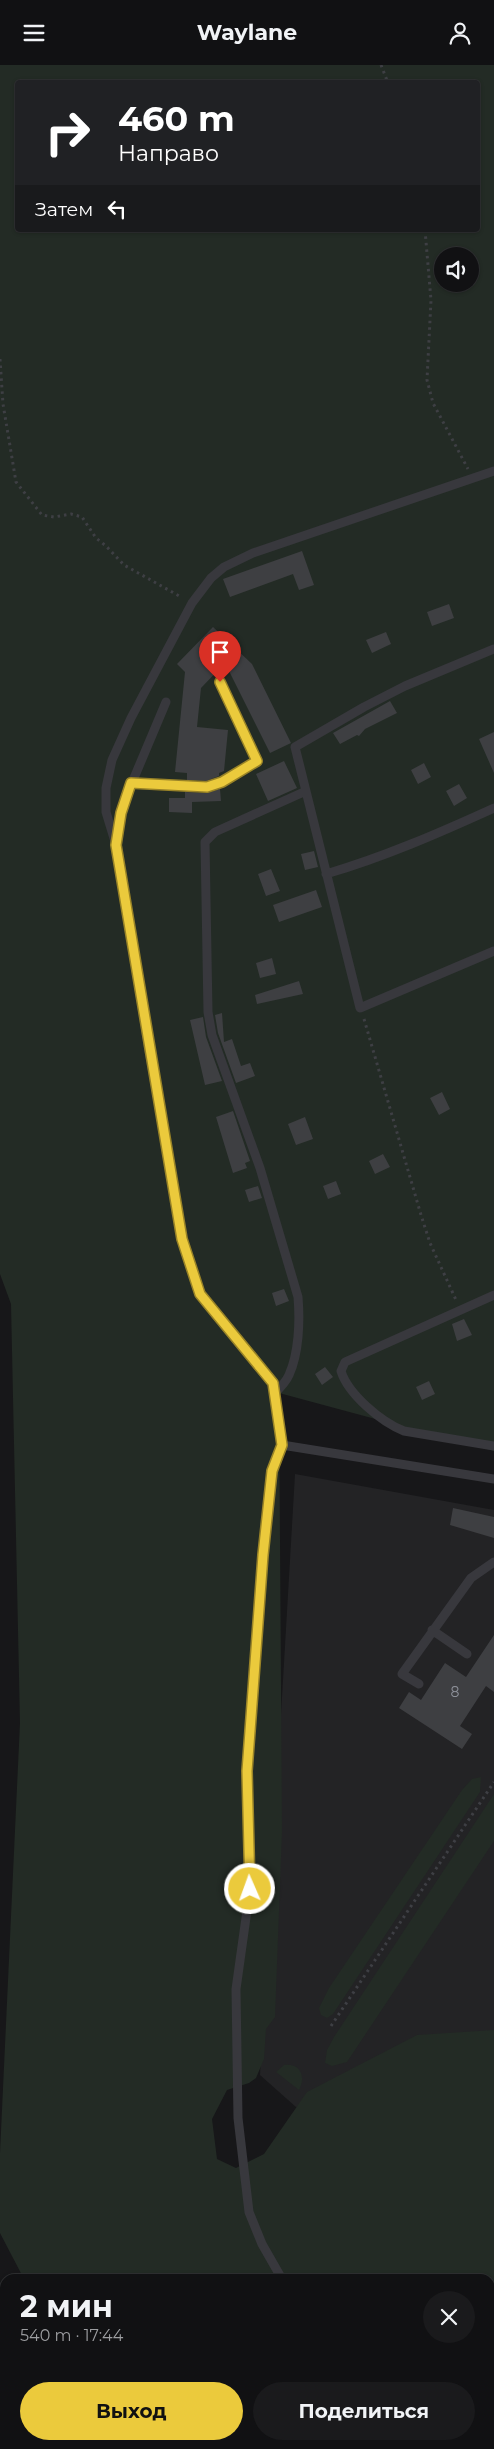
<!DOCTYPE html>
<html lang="ru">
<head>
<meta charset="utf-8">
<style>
	body { margin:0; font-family:Montserrat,sans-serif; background:#1a1a1c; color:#f1f3f6; height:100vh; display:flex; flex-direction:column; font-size:19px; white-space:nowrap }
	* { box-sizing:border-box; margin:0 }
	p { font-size:16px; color:#9c9da0 }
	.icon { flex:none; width:28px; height:28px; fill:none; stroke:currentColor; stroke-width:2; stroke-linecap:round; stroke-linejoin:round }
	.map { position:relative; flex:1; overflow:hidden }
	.side { position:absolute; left:0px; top:2209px; width:495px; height:176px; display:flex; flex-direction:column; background:#111113; border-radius:15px 15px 0 0; box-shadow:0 1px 4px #0004,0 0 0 1px #303133 }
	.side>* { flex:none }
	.guide { position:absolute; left:15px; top:15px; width:465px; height:152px; border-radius:5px; box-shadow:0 1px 4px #0004,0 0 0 1px #303133; background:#202124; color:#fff; overflow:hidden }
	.buttons { position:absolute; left:434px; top:182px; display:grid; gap:10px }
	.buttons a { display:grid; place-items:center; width:45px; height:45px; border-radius:50%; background:#111113; box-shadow:0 1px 4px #0004,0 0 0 1px #303133; font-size:25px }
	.pin { position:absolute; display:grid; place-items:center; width:42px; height:42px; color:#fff; margin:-51px -21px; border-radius:50% 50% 50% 0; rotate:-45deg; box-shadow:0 0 5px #0007 }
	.pin .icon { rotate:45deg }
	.me { position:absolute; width:55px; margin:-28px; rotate:358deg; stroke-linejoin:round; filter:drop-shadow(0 0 4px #0008) }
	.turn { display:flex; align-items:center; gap:18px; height:105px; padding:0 20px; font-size:22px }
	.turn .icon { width:65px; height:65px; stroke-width:2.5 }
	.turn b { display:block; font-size:35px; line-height:42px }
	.then { display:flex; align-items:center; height:48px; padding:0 20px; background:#0003; gap:10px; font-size:19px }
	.round { display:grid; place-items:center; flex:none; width:52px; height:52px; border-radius:26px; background:#1a1a1c }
	.headline { display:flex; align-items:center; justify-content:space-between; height:85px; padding:0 20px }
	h1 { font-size:30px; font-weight:700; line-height:38px }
	.cta { display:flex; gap:10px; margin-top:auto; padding:10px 20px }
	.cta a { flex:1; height:58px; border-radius:30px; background:#ebca3c; color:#111; font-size:20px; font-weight:700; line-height:58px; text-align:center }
	.cta a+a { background:#1a1a1c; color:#f1f3f6 }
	header { display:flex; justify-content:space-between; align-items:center; height:65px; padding:0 20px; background:#111113; font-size:22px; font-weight:700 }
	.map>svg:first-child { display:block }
	.built { fill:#232325 }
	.green { fill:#232b25; fill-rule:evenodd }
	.building { fill:#3e3f42 }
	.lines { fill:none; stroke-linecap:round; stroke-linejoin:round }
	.path { stroke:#3e3f44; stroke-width:3; stroke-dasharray:2.5 4; stroke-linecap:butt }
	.lane { stroke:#38383d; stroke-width:9 }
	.route-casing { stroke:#998327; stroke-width:12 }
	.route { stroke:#ebca3c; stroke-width:9 }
	.labels { text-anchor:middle; stroke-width:4; stroke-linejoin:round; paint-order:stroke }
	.number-label { font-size:14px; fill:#8e919a }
</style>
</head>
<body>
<header><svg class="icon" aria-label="menu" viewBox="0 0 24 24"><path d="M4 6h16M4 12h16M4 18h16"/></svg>Waylane<svg class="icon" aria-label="person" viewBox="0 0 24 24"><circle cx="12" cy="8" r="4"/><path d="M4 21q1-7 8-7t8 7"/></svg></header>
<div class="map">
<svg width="494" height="2384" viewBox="0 0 494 2384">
	<rect width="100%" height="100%" fill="#171719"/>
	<path class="built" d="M295,1409L494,1445V2021L296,2042L260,2010Z"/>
	<path class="green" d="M0,0H494V1386L279,1328L282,1766L275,1952L266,1964L264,1994L256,2013L249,2018L227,2025L212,2054L217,2094L236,2103L264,2089L307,2027L417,1970L494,1965V2384H111L109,2380H490V2214H24L0,2168V2088L20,1658L11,1239L0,1209ZM18,18H478V165H18ZM442,191H470V219H442Z
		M481,1712L480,1727L333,1949L327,1953L321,1950L319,1943L329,1923L462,1725L472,1714Z
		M494,1729V1776L347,1997L332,2001L325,1998L327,1985L334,1972Z
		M284,2000C301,1998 306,2012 299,2025L276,2007Z"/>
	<path class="building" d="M302,486L314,520L299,525L293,509L230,532L223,514Z
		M449,539L454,553L432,561L427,547Z
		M213,562L252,599L291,678L270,688L225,598L201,623L197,662L228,665L224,706L219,708V711L206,716L187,715V708L175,707L185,607L177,599Z
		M386,567L391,579L372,588L366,575Z
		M390,636L397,648L365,664L359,671L357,670L340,679L333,668Z
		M494,667V708L479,674Z
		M284,696L297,723L268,736L256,709Z
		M424,698L431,712L418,719L411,705Z
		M459,719L467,733L454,741L446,726Z
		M220,724L221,736L192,737V748L169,747V733H185V727L207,728Z
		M314,786L318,802L305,805L301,789Z
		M271,804L280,826L266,831L258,809Z
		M316,825L322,842L279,857L273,840Z
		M272,893L276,909L260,913L256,898Z
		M299,916L303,929L257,939L255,930Z
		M222,948L224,977L232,974L241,1001L250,998L255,1011L236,1018L218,968L215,950Z
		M203,952L206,972L222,1016L205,1020L190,955Z
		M442,1027L450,1044L439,1050L430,1033Z
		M233,1046L250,1096L245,1098L247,1103L233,1108L216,1052Z
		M305,1052L313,1074L296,1080L288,1059Z
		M383,1089L390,1102L375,1109L369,1096Z
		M336,1116L341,1129L328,1134L323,1121Z
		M258,1121L262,1133L249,1137L245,1125Z
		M284,1224L289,1236L276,1241L272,1228Z
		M464,1254L472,1270L457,1276L452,1259Z
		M325,1302L333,1312L322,1320L315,1309Z
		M429,1316L435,1329L422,1335L416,1322Z
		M453,1443L494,1452V1473L450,1460Z
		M494,1570V1627L486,1621L460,1661L472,1669L462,1684L399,1643L409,1627L421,1635L445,1598L466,1612Z"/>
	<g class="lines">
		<path class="path" d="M381,0L388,18
			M425,165L431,235L427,315L433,338L468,404
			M0,294L3,339L16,417L42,450L54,452L71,449L82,452L96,473L106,481L124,500L181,532
			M364,954L421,1150L430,1178L456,1235
			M331,1961L494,1717"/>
		<path class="lane" d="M494,584L405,621L364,642L295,682L360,943L494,886
			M131,718L207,722L222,717L257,696L220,617
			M117,777L121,748L126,732L166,637
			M326,809C384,792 439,768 494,743
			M494,1230L345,1297L341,1306C348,1329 381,1357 404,1366L494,1381
			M274,1329C279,1324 286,1317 289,1310C299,1288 300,1256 298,1232L260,1103L212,970L208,947L205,777L215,767L306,726
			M282,1380L494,1414
			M432,1565L467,1589
			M419,1619L402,1609L471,1513L494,1497
			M282,2214L262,2179L249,2147L238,2053L236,1924L250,1824L247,1706L263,1490L272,1407L282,1380L273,1318L200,1229L182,1174L148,980L116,780L106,747V723L112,695L131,653L192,538L211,513L224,502L253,488L494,406
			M367,2380L368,2384"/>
	</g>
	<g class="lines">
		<g class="route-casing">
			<path id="route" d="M220,617L257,696L222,717L207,722L131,718L121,748L116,780L182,1174L200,1229L273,1318L282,1380L272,1406L263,1490L250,1666L247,1706L250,1824"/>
		</g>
		<use href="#route" class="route"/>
	</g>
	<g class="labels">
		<g class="number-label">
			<text x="455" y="1632">8</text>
		</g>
	</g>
</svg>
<div class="buttons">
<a><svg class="icon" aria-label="sound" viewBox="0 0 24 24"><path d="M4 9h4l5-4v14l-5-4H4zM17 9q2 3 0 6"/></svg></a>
</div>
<div class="pin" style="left:220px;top:617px;background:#d93025"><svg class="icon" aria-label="arrive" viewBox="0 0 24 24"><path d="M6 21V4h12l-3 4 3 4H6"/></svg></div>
<svg class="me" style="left:250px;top:1824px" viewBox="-20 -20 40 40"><circle r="17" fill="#ebca3c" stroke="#fff" stroke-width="3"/><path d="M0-11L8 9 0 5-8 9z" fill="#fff"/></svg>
<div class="guide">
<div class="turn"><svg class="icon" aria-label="right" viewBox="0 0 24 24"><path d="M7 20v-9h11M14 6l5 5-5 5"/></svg><div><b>460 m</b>Направо</div></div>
<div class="then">Затем<svg class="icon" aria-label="left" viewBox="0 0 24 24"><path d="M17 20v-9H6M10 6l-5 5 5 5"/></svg></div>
</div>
<section class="side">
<div class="headline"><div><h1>2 мин</h1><p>540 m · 17:44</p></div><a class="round"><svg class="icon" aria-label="close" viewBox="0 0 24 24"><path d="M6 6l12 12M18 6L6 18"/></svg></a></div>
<div class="cta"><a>Выход</a><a>Поделиться</a></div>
</section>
</div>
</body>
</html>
